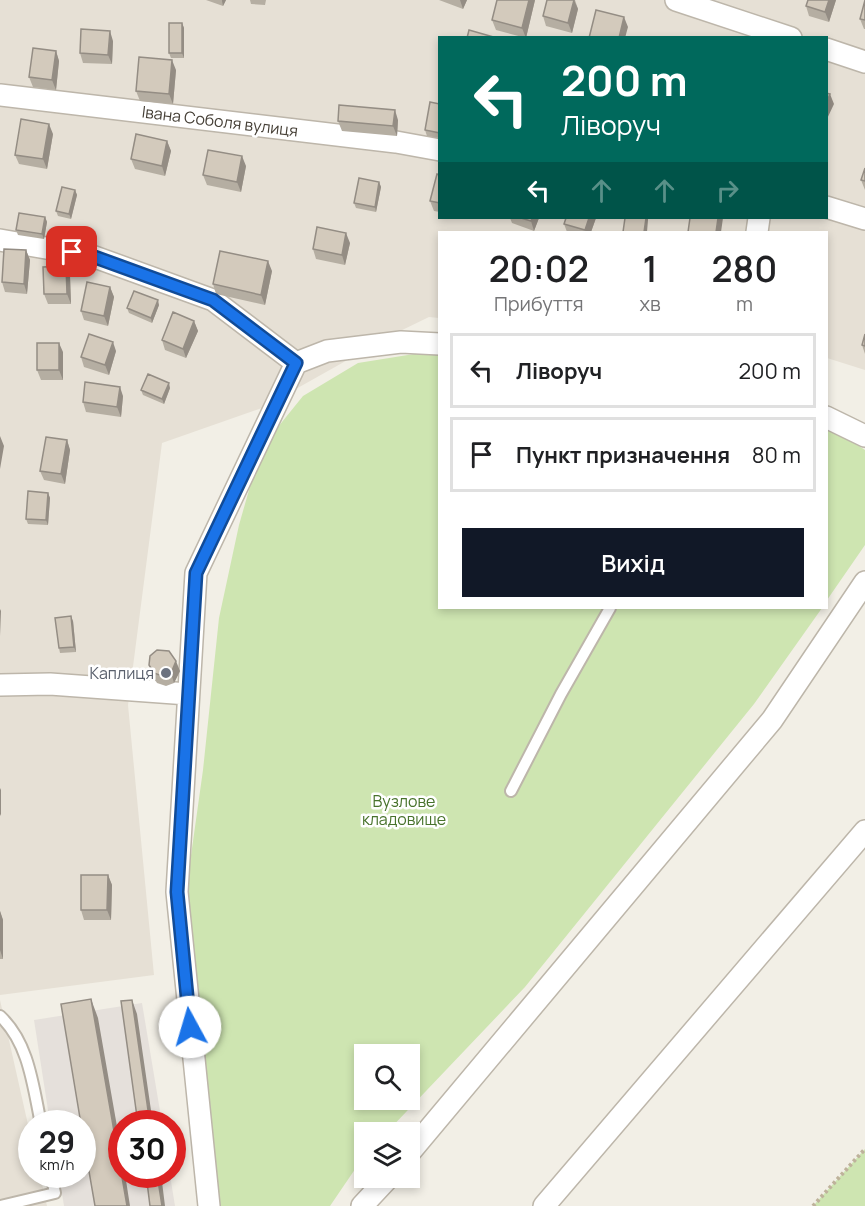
<!DOCTYPE html>
<html lang="uk">
<head>
<meta charset="utf-8">
<style>
	body { margin:0; font-family:Manrope,sans-serif; background:#f2f2f2; color:#202124; height:100vh; display:flex; flex-direction:column; font-size:22px; white-space:nowrap }
	* { box-sizing:border-box; margin:0 }
	p { font-size:20px; color:#757577 }
	.icon { flex:none; width:33px; height:33px; fill:none; stroke:currentColor; stroke-width:2; stroke-linecap:round; stroke-linejoin:round }
	.map { position:relative; flex:1; overflow:hidden }
	.details { position:absolute; left:438px; top:231px; width:390px; height:378px; display:flex; flex-direction:column; background:#fff; border-radius:0px; box-shadow:0 3px 9px #0003 }
	.details>* { flex:none }
	.guide { position:absolute; left:438px; top:36px; width:390px; height:183px; border-radius:0px; box-shadow:0 3px 9px #0003; background:#00695c; color:#fff; overflow:hidden }
	.buttons { position:absolute; left:354px; top:1044px; display:grid; gap:12px }
	.buttons a { display:grid; place-items:center; width:66px; height:66px; border-radius:0px; background:#fff; box-shadow:0 3px 9px #0003; font-size:30px }
	.speed { position:absolute; left:18px; top:1110px; display:flex; gap:12px; font-size:30px; font-weight:700; text-align:center }
	.speed>* { display:grid; place-content:center; width:78px; height:78px; border-radius:50%; background:#fff; box-shadow:0 3px 9px #0003; line-height:1 }
	.speed small { font-size:15px; font-weight:400 }
	.speed .limit { border:9px solid #d22; background:#fff; color:#111 }
	.pin { position:absolute; display:grid; place-items:center; width:51px; height:51px; color:#fff; margin:-26px; border-radius:12px; box-shadow:0 3px 9px #0006 }
	.me { position:absolute; width:66px; margin:-33px; rotate:354deg; stroke-linejoin:round; filter:drop-shadow(0 0 4px #0008) }
	.turn { display:flex; align-items:center; gap:21px; height:126px; padding:0 24px; font-size:27px }
	.turn .icon { width:78px; height:78px; stroke-width:2.5 }
	.turn b { display:block; font-size:42px; line-height:51px }
	.lanes { display:flex; align-items:center; height:57px; padding:0 24px; background:#0003; justify-content:center; gap:30px; direction:ltr }
	.lanes .off { opacity:.35 }
	.eta { display:flex; justify-content:space-evenly; align-items:center; height:102px; text-align:center }
	.eta b { font-size:36px; font-weight:600; line-height:42px }
	.primary-button { display:flex; gap:12px; margin-top:auto; padding:12px 24px }
	.primary-button a { flex:1; height:69px; border-radius:0px; background:#111827; color:#fff; font-size:24px; font-weight:600; line-height:69px; text-align:center }
	ul { padding:0; list-style:none }
	li { display:flex; align-items:center; gap:18px; height:75px; margin:0 12px 9px; padding:0 12px; border:3px solid #e0e0e0; border-radius:0px }
	li div { flex:1 }
	li b { display:block; font-size:22px }
	li em { font-style:normal }
	.map>svg:first-child { display:block }
	.residential { fill:#e6e0d5; fill-rule:evenodd }
	.industrial { fill:#e5e0db }
	.green { fill:#cee5b1; fill-rule:evenodd }
	.lines { fill:none; stroke-linecap:round; stroke-linejoin:round }
	.service-casing { stroke:#bdb6aa; stroke-width:14 }
	.minor-casing { stroke:#bdb6aa; stroke-width:24 }
	.path { stroke:#beb29b; stroke-width:4; stroke-dasharray:3 3; stroke-linecap:butt }
	.service { stroke:#fff; stroke-width:10 }
	.minor { stroke:#fff; stroke-width:21 }
	.wall { fill:#b5aea2 }
	.shaded-wall { fill:#948d84 }
	.building { fill:#d3cabc; stroke:#948d84; stroke-width:1.5 }
	.route-casing { stroke:#114b97; stroke-width:15 }
	.route { stroke:#1a73e8; stroke-width:10 }
	.worship-dot { fill:#6b7280; stroke:#fff; stroke-width:2 }
	.labels { text-anchor:middle; stroke-width:5; stroke-linejoin:round; paint-order:stroke }
	.street-label { font-size:16px; fill:#453f36; stroke:#fff }
	.worship-label { font-size:16px; fill:#5b616d; stroke:#fff; text-anchor:end }
	.park-label { font-size:16px; fill:#48732c; stroke:#fff }
</style>
</head>
<body>
<div class="map">
<svg width="865" height="1206" viewBox="0 0 865 1206">
	<rect width="100%" height="100%" fill="#f2efe6"/>
	<path class="residential" d="M0,0H865V370L827,358L826,232H440L439,318L429,317L392,335L262,408L162,443L128,705L154,975L0,995ZM440,38H826V218H440Z
		M0,1000L31,1138L32,1174L40,1175L47,1206H0Z"/>
	<path class="industrial" d="M142,1003L162,1123L122,1124V1174L170,1175L175,1206H64L59,1175L82,1174V1124L50,1123L34,1020Z"/>
	<path class="green" d="M439,350L440,608H822L754,704L525,987L387,1132H364V1156L330,1206H219L201,1082L186,891L203,770L219,618L239,525L261,448L303,396L358,363ZM364,1054H410V1100H364Z
		M827,425L865,450V545L827,600Z
		M865,1149V1206H813Z"/>
	<g class="lines">
		<g class="service-casing">
			<path id="service" d="M511,791L561,694L610,608
				M0,1016C29,1043 33,1086 41,1124
				M1,1206L55,1193L51,1174"/>
		</g>
		<g class="minor-casing">
			<path id="minor" d="M676,0L791,38
				M826,49L865,62
				M0,95L396,142L440,150
				M826,207L865,219
				M757,232L759,218
				M0,240L92,256L213,300L296,363L327,351L401,342L440,344
				M826,417L865,436
				M0,685L50,684L188,694
				M410,1152L772,720L865,582
				M209,1206L177,892L196,573L296,363
				M362,1206L388,1178
				M544,1206L865,831"/>
		</g>
		<path class="path" d="M813,1206L865,1149"/>
		<use href="#service" class="service"/>
		<use href="#minor" class="minor"/>
	</g>
	<path class="wall" d="M206,0H226L223,6Z
		M250,0H266L265,5L251,4Z
		M439,0H467L463,9Z
		M535,0L526,38L496,30L492,20Z
		M547,0H575L578,9L572,33L546,26L543,16Z
		M808,0H836L829,22L809,16L806,6Z
		M865,0V29H864L860,19Z
		M182,23L184,28V58H171L169,53Z
		M113,41L112,64L83,63L80,53Z
		M56,51L59,61L56,90L33,87L29,77Z
		M176,70L173,104L140,101L136,91Z
		M440,104V138L427,136L425,130Z
		M398,120L397,136L342,131L338,121Z
		M53,134L47,169L19,164L15,155Z
		M167,141L171,151L165,176L135,169L131,159Z
		M246,166L241,192L207,185L203,175Z
		M865,168V190L861,180Z
		M440,175V212L434,211L430,201Z
		M379,182L381,187L376,212L356,208L354,203Z
		M75,190L77,195L71,219L58,216L56,211Z
		M45,217L47,222L44,239L18,235L16,230Z
		M510,218H539L534,231L512,223Z
		M566,218H596L591,232H567L564,224Z
		M350,243L345,265L316,259L313,249Z
		M26,250L30,260L27,294L5,292L2,282Z
		M66,266L70,276L71,304H48L44,294Z
		M272,271L265,305L216,294L213,284Z
		M110,287L114,297L108,326L84,320L81,311Z
		M159,305L152,323L129,313L127,308Z
		M194,321L198,331L186,358L165,350L162,340Z
		M865,334V354L862,345Z
		M116,351L109,375L84,367L81,357Z
		M63,352V380H41L37,370Z
		M170,388L164,404L143,395L141,390Z
		M123,396L121,417L86,412L83,402Z
		M67,440L70,450L65,484L44,480L40,471Z
		M48,493L50,498L48,525L28,524L26,519Z
		M73,621L76,652L60,653L59,648Z
		M149,665L180,671L174,683L166,686L157,683L152,675Z
		M108,875L112,885L111,920H84L81,910Z
		M0,911L3,920V959H0Z"/>
	<path class="shaded-wall" d="M222,0H226L223,6L222,1Z
		M460,0H467L463,9Z
		M529,0H535L526,38L522,28Z
		M574,0L578,9L572,33L568,23Z
		M829,0H836L829,22L825,12Z
		M624,17L628,27L625,38H619Z
		M182,23L184,28V58L182,53Z
		M110,31L113,41L112,64L108,55Z
		M56,51L59,61L56,90L52,80Z
		M172,60L176,70L173,104L169,94Z
		M830,94L834,104L826,121V103Z
		M395,110L398,120L397,136L393,126Z
		M49,124L53,134L47,169L43,159Z
		M167,141L171,151L165,176L162,166Z
		M242,156L246,166L241,192L237,182Z
		M379,182L381,187L376,212L375,207Z
		M75,190L77,195L71,219L69,214Z
		M45,217L47,222L44,239L42,234Z
		M532,218H539L534,231L531,221Z
		M589,218H596L591,232H586L585,230Z
		M646,218H648V220L647,232H644Z
		M718,218H723L721,232H716Z
		M346,233L350,243L345,265L342,255Z
		M26,250L30,260L27,294L24,284Z
		M268,261L272,271L265,305L261,295Z
		M66,266L70,276L71,304L67,294Z
		M110,287L114,297L108,326L104,316Z
		M158,300L159,305L152,323L151,318Z
		M194,321L198,331L186,358L183,349Z
		M113,342L116,351L109,375L105,365Z
		M59,343L63,352V380L59,370Z
		M169,383L170,388L164,404L162,399Z
		M120,387L123,396L121,417L117,407Z
		M0,436L4,446L0,469Z
		M67,440L70,450L65,484L61,474Z
		M48,493L50,498L48,525L46,520Z
		M0,609L1,611L0,636Z
		M71,616L73,621L76,652L74,647Z
		M176,661L180,671L174,683L171,673Z
		M0,788L1,790V816L0,814Z
		M108,875L112,885L111,920L107,910Z
		M0,911L3,920V959L0,950Z
		M91,999L98,1018L122,1155V1174H125L130,1206H127Z
		M132,1000L137,1014L153,1124H150Z
		M157,1174H161L165,1206H162Z"/>
	<path class="building" d="M497,0H529L522,28L492,20Z
		M547,0H574L568,23L543,16Z
		M808,0H829L825,12L806,6Z
		M865,0V20L860,19Z
		M596,10L624,17L619,38H589Z
		M169,23H182V53H169Z
		M81,29L110,31L108,55L80,53Z
		M469,30L497,38H467Z
		M33,48L56,51L52,80L29,77Z
		M139,57L172,60L169,94L136,91Z
		M826,93L830,94L826,103Z
		M430,102L440,104V133L425,130Z
		M339,105L395,110L393,126L338,121Z
		M21,119L49,124L43,159L15,155Z
		M136,134L167,141L162,166L131,159Z
		M208,150L242,156L237,182L203,175Z
		M865,168V181L861,180Z
		M437,174L440,175V203L430,201Z
		M359,178L379,182L375,207L354,203Z
		M62,187L75,190L69,214L56,211Z
		M19,213L45,217L42,234L16,230Z
		M521,218H532L531,221Z
		M566,218H589L585,230L564,224Z
		M625,218H646L644,232H623Z
		M690,218H718L716,232H688Z
		M317,227L346,233L342,255L313,249Z
		M4,249L26,250L24,284L2,282Z
		M220,251L268,261L261,295L213,284Z
		M66,266L67,294H44L43,267Z
		M87,282L110,287L104,316L81,311Z
		M134,291L158,300L151,318L127,308Z
		M173,312L194,321L183,349L162,340Z
		M89,334L113,342L105,365L81,357Z
		M865,334V346L862,345Z
		M37,343H59V370H37Z
		M148,374L169,383L162,399L141,390Z
		M85,382L120,387L117,407L83,402Z
		M46,437L67,440L61,474L40,471Z
		M28,491L48,493L46,520L26,519Z
		M71,616L74,647L59,648L55,618Z
		M157,650L169,651L176,661L171,673L162,676L154,673L149,665L150,656Z
		M81,875H108L107,910H81Z
		M91,999L127,1206H95L82,1131V1124H81L61,1004Z
		M132,1000L150,1124H138L121,1001Z
		M146,1174H157L162,1206H150Z"/>
	<g class="lines">
		<g class="route-casing">
			<path id="route" d="M72,252L92,256L213,300L296,363L196,573L177,892L190,1027"/>
		</g>
		<use href="#route" class="route"/>
	</g>
	<circle class="worship-dot" cx="166" cy="673" r="6"/>
	<g class="labels">
		<g class="street-label">
			<text transform="translate(220 121) rotate(7)" y="6">Івана Соболя вулиця</text>
		</g>
		<g class="worship-label">
			<text x="154" y="679">Каплиця</text>
		</g>
		<g class="park-label">
			<text x="404" y="807">Вузлове<tspan x="404" dy="18">кладовище</tspan></text>
		</g>
	</g>
</svg>
<div class="buttons">
<a><svg class="icon" aria-label="search" viewBox="0 0 24 24"><circle cx="10" cy="10" r="6"/><path d="M15 15l6 6"/></svg></a>
<a><svg class="icon" aria-label="layers" viewBox="0 0 24 24"><path d="M12 4l9 5-9 5-9-5zM3 14l9 5 9-5"/></svg></a>
</div>
<div class="speed"><div>29<small>km/h</small></div><div class="limit">30</div></div>
<div class="pin" style="left:72px;top:252px;background:#d93025"><svg class="icon" aria-label="arrive" viewBox="0 0 24 24"><path d="M6 21V4h12l-3 4 3 4H6"/></svg></div>
<svg class="me" style="left:190px;top:1027px" viewBox="-20 -20 40 40"><circle r="19" fill="#fff"/><path d="M0-13L10 11 0 6-10 11z" fill="#1a73e8"/></svg>
<div class="guide">
<div class="turn"><svg class="icon" aria-label="left" viewBox="0 0 24 24"><path d="M17 20v-9H6M10 6l-5 5 5 5"/></svg><div><b>200 m</b>Ліворуч</div></div>
<div class="lanes"><svg class="icon" aria-label="left" viewBox="0 0 24 24"><path d="M17 20v-9H6M10 6l-5 5 5 5"/></svg><svg class="icon off" aria-label="ahead" viewBox="0 0 24 24"><path d="M12 20V5M6 11l6-6 6 6"/></svg><svg class="icon off" aria-label="ahead" viewBox="0 0 24 24"><path d="M12 20V5M6 11l6-6 6 6"/></svg><svg class="icon off" aria-label="right" viewBox="0 0 24 24"><path d="M7 20v-9h11M14 6l5 5-5 5"/></svg></div>
</div>
<section class="details">
<div class="eta">
<div><b>20:02</b><p>Прибуття</p></div>
<div><b>1</b><p>хв</p></div>
<div><b>280</b><p>m</p></div>
</div>
<ul>
<li><svg class="icon" aria-label="left" viewBox="0 0 24 24"><path d="M17 20v-9H6M10 6l-5 5 5 5"/></svg><div><b>Ліворуч</b></div><em>200 m</em></li>
<li><svg class="icon" aria-label="arrive" viewBox="0 0 24 24"><path d="M6 21V4h12l-3 4 3 4H6"/></svg><div><b>Пункт призначення</b></div><em>80 m</em></li>
</ul>
<div class="primary-button"><a>Вихід</a></div>
</section>
</div>
</body>
</html>
